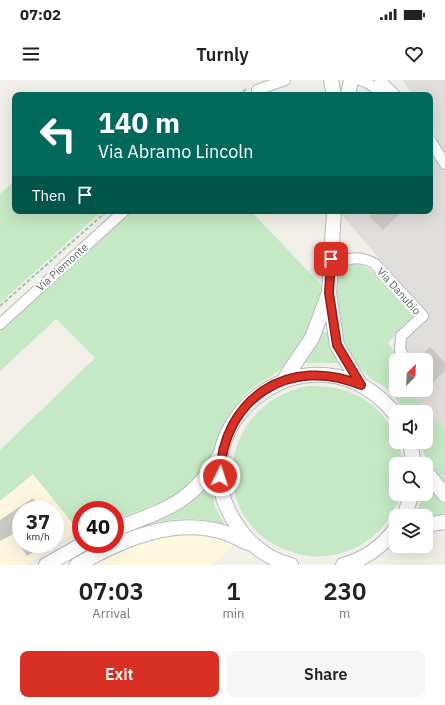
<!DOCTYPE html>
<html lang="en">
<head>
<meta charset="utf-8">
<style>
	body { margin:0; font-family:"IBM Plex Sans",sans-serif; background:#f6f6f6; color:#222; height:100vh; display:flex; flex-direction:column; font-size:15px; white-space:nowrap }
	* { box-sizing:border-box; margin:0 }
	p { font-size:13px; color:#767676 }
	.icon { flex:none; width:22px; height:22px; fill:none; stroke:currentColor; stroke-width:2; stroke-linecap:round; stroke-linejoin:round }
	.map { position:relative; height:485px; overflow:hidden }
	.drawer { display:flex; flex-direction:column; background:#fff; flex:1 }
	.drawer>* { flex:none }
	.banner { position:absolute; left:12px; top:12px; width:421px; height:122px; border-radius:8px; box-shadow:0 4px 16px #0002; background:#00695c; color:#fff; overflow:hidden }
	.needle { width:26px; rotate:24deg }
	.tools { position:absolute; left:389px; top:273px; display:grid; gap:8px }
	.tools a { display:grid; place-items:center; width:44px; height:44px; border-radius:8px; background:#fff; box-shadow:0 4px 16px #0002; font-size:20px }
	.speed { position:absolute; left:12px; top:421px; display:flex; gap:8px; font-size:20px; font-weight:700; text-align:center }
	.speed>* { display:grid; place-content:center; width:52px; height:52px; border-radius:50%; background:#fff; box-shadow:0 4px 16px #0002; line-height:1 }
	.speed small { font-size:10px; font-weight:400 }
	.speed .limit { border:6px solid #d22; background:#fff; color:#111 }
	.pin { position:absolute; display:grid; place-items:center; width:34px; height:34px; color:#fff; margin:-17px; border-radius:8px; box-shadow:0 2px 6px #0006 }
	.me { position:absolute; width:44px; margin:-22px; rotate:4deg; stroke-linejoin:round; filter:drop-shadow(0 0 3px #0008) }
	.turn { display:flex; align-items:center; gap:14px; height:84px; padding:0 20px; font-size:18px }
	.turn .icon { width:52px; height:52px; stroke-width:2.5 }
	.turn b { display:block; font-size:28px; line-height:34px }
	.then { display:flex; align-items:center; height:38px; padding:0 20px; background:#0003; gap:8px; font-size:15px }
	.eta { display:flex; justify-content:space-evenly; align-items:center; height:68px; text-align:center }
	.eta b { font-size:24px; font-weight:600; line-height:28px }
	.cta { display:flex; gap:8px; margin-top:auto; padding:8px 20px }
	.cta a { flex:1; height:46px; border-radius:8px; background:#d93025; color:#fff; font-size:16px; font-weight:600; line-height:46px; text-align:center }
	.cta a+a { background:#f6f6f6; color:#222 }
	.status { display:flex; justify-content:space-between; align-items:center; height:28px; padding:0 20px; background:#fff; direction:ltr }
	.status svg { height:11px; fill:currentColor }
	header { display:flex; justify-content:space-between; align-items:center; height:52px; padding:0 20px; background:#fff; font-size:18px; font-weight:600 }
	.map>svg:first-child { display:block }
	.commercial { fill:#fef7e0; fill-rule:evenodd }
	.industrial { fill:#e0deda }
	.green { fill:#c5e8c5 }
	.building { fill:#cccac5 }
	.lines { fill:none; stroke-linecap:round; stroke-linejoin:round }
	.street-casing { stroke:#b5b8bc; stroke-width:12 }
	.secondary-casing { stroke:#b6babf; stroke-width:16 }
	.path { stroke:#9cc7a9; stroke-width:2; stroke-dasharray:4 2; stroke-linecap:butt }
	.street { stroke:#fff; stroke-width:10 }
	.secondary { stroke:#fff; stroke-width:14 }
	.route-casing { stroke:#8d1f18; stroke-width:10 }
	.route { stroke:#d93025; stroke-width:7 }
	.labels { text-anchor:middle; stroke-width:4; stroke-linejoin:round; paint-order:stroke }
	.street-label { font-size:11px; fill:#5f6368; stroke:#fff }
</style>
</head>
<body>
<div class="status"><b>07:02</b><svg viewBox="0 0 49 12"><path d="M0 12V9h3v3zM5 12V6h3v6zM10 12V3h3v9zM15 12V0h3v12zM26 1h20v11H26zM47 4h2v5h-2z"/></svg></div>
<header><svg class="icon" aria-label="menu" viewBox="0 0 24 24"><path d="M4 6h16M4 12h16M4 18h16"/></svg>Turnly<svg class="icon" aria-label="heart" viewBox="0 0 24 24"><path d="M12 20l-8-8c-3-5 5-10 8-4 3-6 11-1 8 4z"/></svg></header>
<div class="map">
<svg width="445" height="485" viewBox="0 0 445 485">
	<rect width="100%" height="100%" fill="#f1efe8"/>
	<path class="commercial" d="M33,394L78,450L27,485H0V421ZM21,430H55V464H21Z
		M196,452L236,463L212,485H89L118,471L154,457Z"/>
	<path class="industrial" d="M403,0H445V351L413,316L411,310H426V280H398L393,265L422,236L375,184L378,177L342,135L347,131H430V64L437,59L430,47V15H412Z"/>
	<path class="green" d="M15,100V131H102L0,223V114Z
		M132,131H251L324,208C315,239 304,272 277,292C264,301 251,307 241,319C227,337 220,356 211,376C193,414 152,427 115,439V430H81V450H78L33,394L0,421V370L95,278L56,239L0,291V251Z
		M353,184C377,185 399,219 414,236L388,263L401,280H396V310H411L413,316L445,351V409L434,396L426,381L421,362H426V332H405C399,324 394,315 386,308C379,303 371,300 366,294C346,274 331,241 335,213C337,199 339,190 353,184Z
		M322,251L327,253L341,282L338,283H301Z
		M308,306C338,305 368,314 386,340C391,347 396,353 396,362H398L403,381V384H396V414H400C394,438 377,457 355,468C338,476 317,479 299,474C205,451 213,325 308,306Z
		M211,398L215,427L225,445C201,436 178,438 154,443C178,433 197,421 211,398Z
		M426,402L445,423V436L426,439V436H416L423,414H426Z"/>
	<path class="building" d="M374,131H403L383,150L369,136Z
		M430,267L445,283V291L433,302L426,295V280H416Z
		M33,418L39,426L33,430H21V464H46L27,476L13,454L0,461V440Z"/>
	<g class="lines">
		<g class="street-casing">
			<path id="street" d="M360,0L368,3L385,15
				M380,0L395,15
				M257,10L285,0
				M430,60L445,84
				M330,194C341,177 358,174 375,184L423,236L401,256L400,270L406,280
				M0,244L124,131"/>
		</g>
		<g class="secondary-casing">
			<path id="secondary" d="M331,0L334,15
				M348,15L351,0
				M334,131L329,213L337,265L361,305
				M283,301L312,258L328,215
				M410,362L414,384
				M426,392L445,415
				M404,436L412,414
				M426,445L445,442
				M115,449C164,430 192,424 220,375
				M46,485L83,464
				M77,485C121,460 174,436 226,453C233,455 240,460 248,463
				M291,485C270,480 250,465 238,447C167,345 314,233 396,335
				M343,485C365,479 383,466 396,448"/>
		</g>
		<path class="path" d="M238,15L248,8
			M0,226L107,131"/>
		<use href="#street" class="street"/>
		<use href="#secondary" class="secondary"/>
	</g>
	<g class="lines">
		<g class="route-casing">
			<path id="route" d="M220,396C222,318 290,275 361,305L337,265L329,213L331,179"/>
		</g>
		<use href="#route" class="route"/>
	</g>
	<g class="labels">
		<g class="street-label">
			<text transform="translate(62 187) rotate(-42)" y="4">Via Piemonte</text>
			<text transform="translate(399 211) rotate(48)" y="4">Via Danubio</text>
		</g>
	</g>
</svg>
<div class="tools">
<a><svg class="needle" viewBox="-14 -14 28 28"><path d="M0-13l5 13h-10z" fill="#e53935"/><path d="M0 13l5-13h-10z" fill="#767676"/></svg></a>
<a><svg class="icon" aria-label="sound" viewBox="0 0 24 24"><path d="M4 9h4l5-4v14l-5-4H4zM17 9q2 3 0 6"/></svg></a>
<a><svg class="icon" aria-label="search" viewBox="0 0 24 24"><circle cx="10" cy="10" r="6"/><path d="M15 15l6 6"/></svg></a>
<a><svg class="icon" aria-label="layers" viewBox="0 0 24 24"><path d="M12 4l9 5-9 5-9-5zM3 14l9 5 9-5"/></svg></a>
</div>
<div class="speed"><div>37<small>km/h</small></div><div class="limit">40</div></div>
<div class="pin" style="left:331px;top:179px;background:#d93025"><svg class="icon" aria-label="arrive" viewBox="0 0 24 24"><path d="M6 21V4h12l-3 4 3 4H6"/></svg></div>
<svg class="me" style="left:220px;top:396px" viewBox="-20 -20 40 40"><circle r="17" fill="#d93025" stroke="#fff" stroke-width="3"/><path d="M0-11L8 9 0 5-8 9z" fill="#fff"/></svg>
<div class="banner">
<div class="turn"><svg class="icon" aria-label="left" viewBox="0 0 24 24"><path d="M17 20v-9H6M10 6l-5 5 5 5"/></svg><div><b>140 m</b>Via Abramo Lincoln</div></div>
<div class="then">Then<svg class="icon" aria-label="arrive" viewBox="0 0 24 24"><path d="M6 21V4h12l-3 4 3 4H6"/></svg></div>
</div>
</div>
<section class="drawer">
<div class="eta">
<div><b>07:03</b><p>Arrival</p></div>
<div><b>1</b><p>min</p></div>
<div><b>230</b><p>m</p></div>
</div>
<div class="cta"><a>Exit</a><a>Share</a></div>
</section>
</body>
</html>
